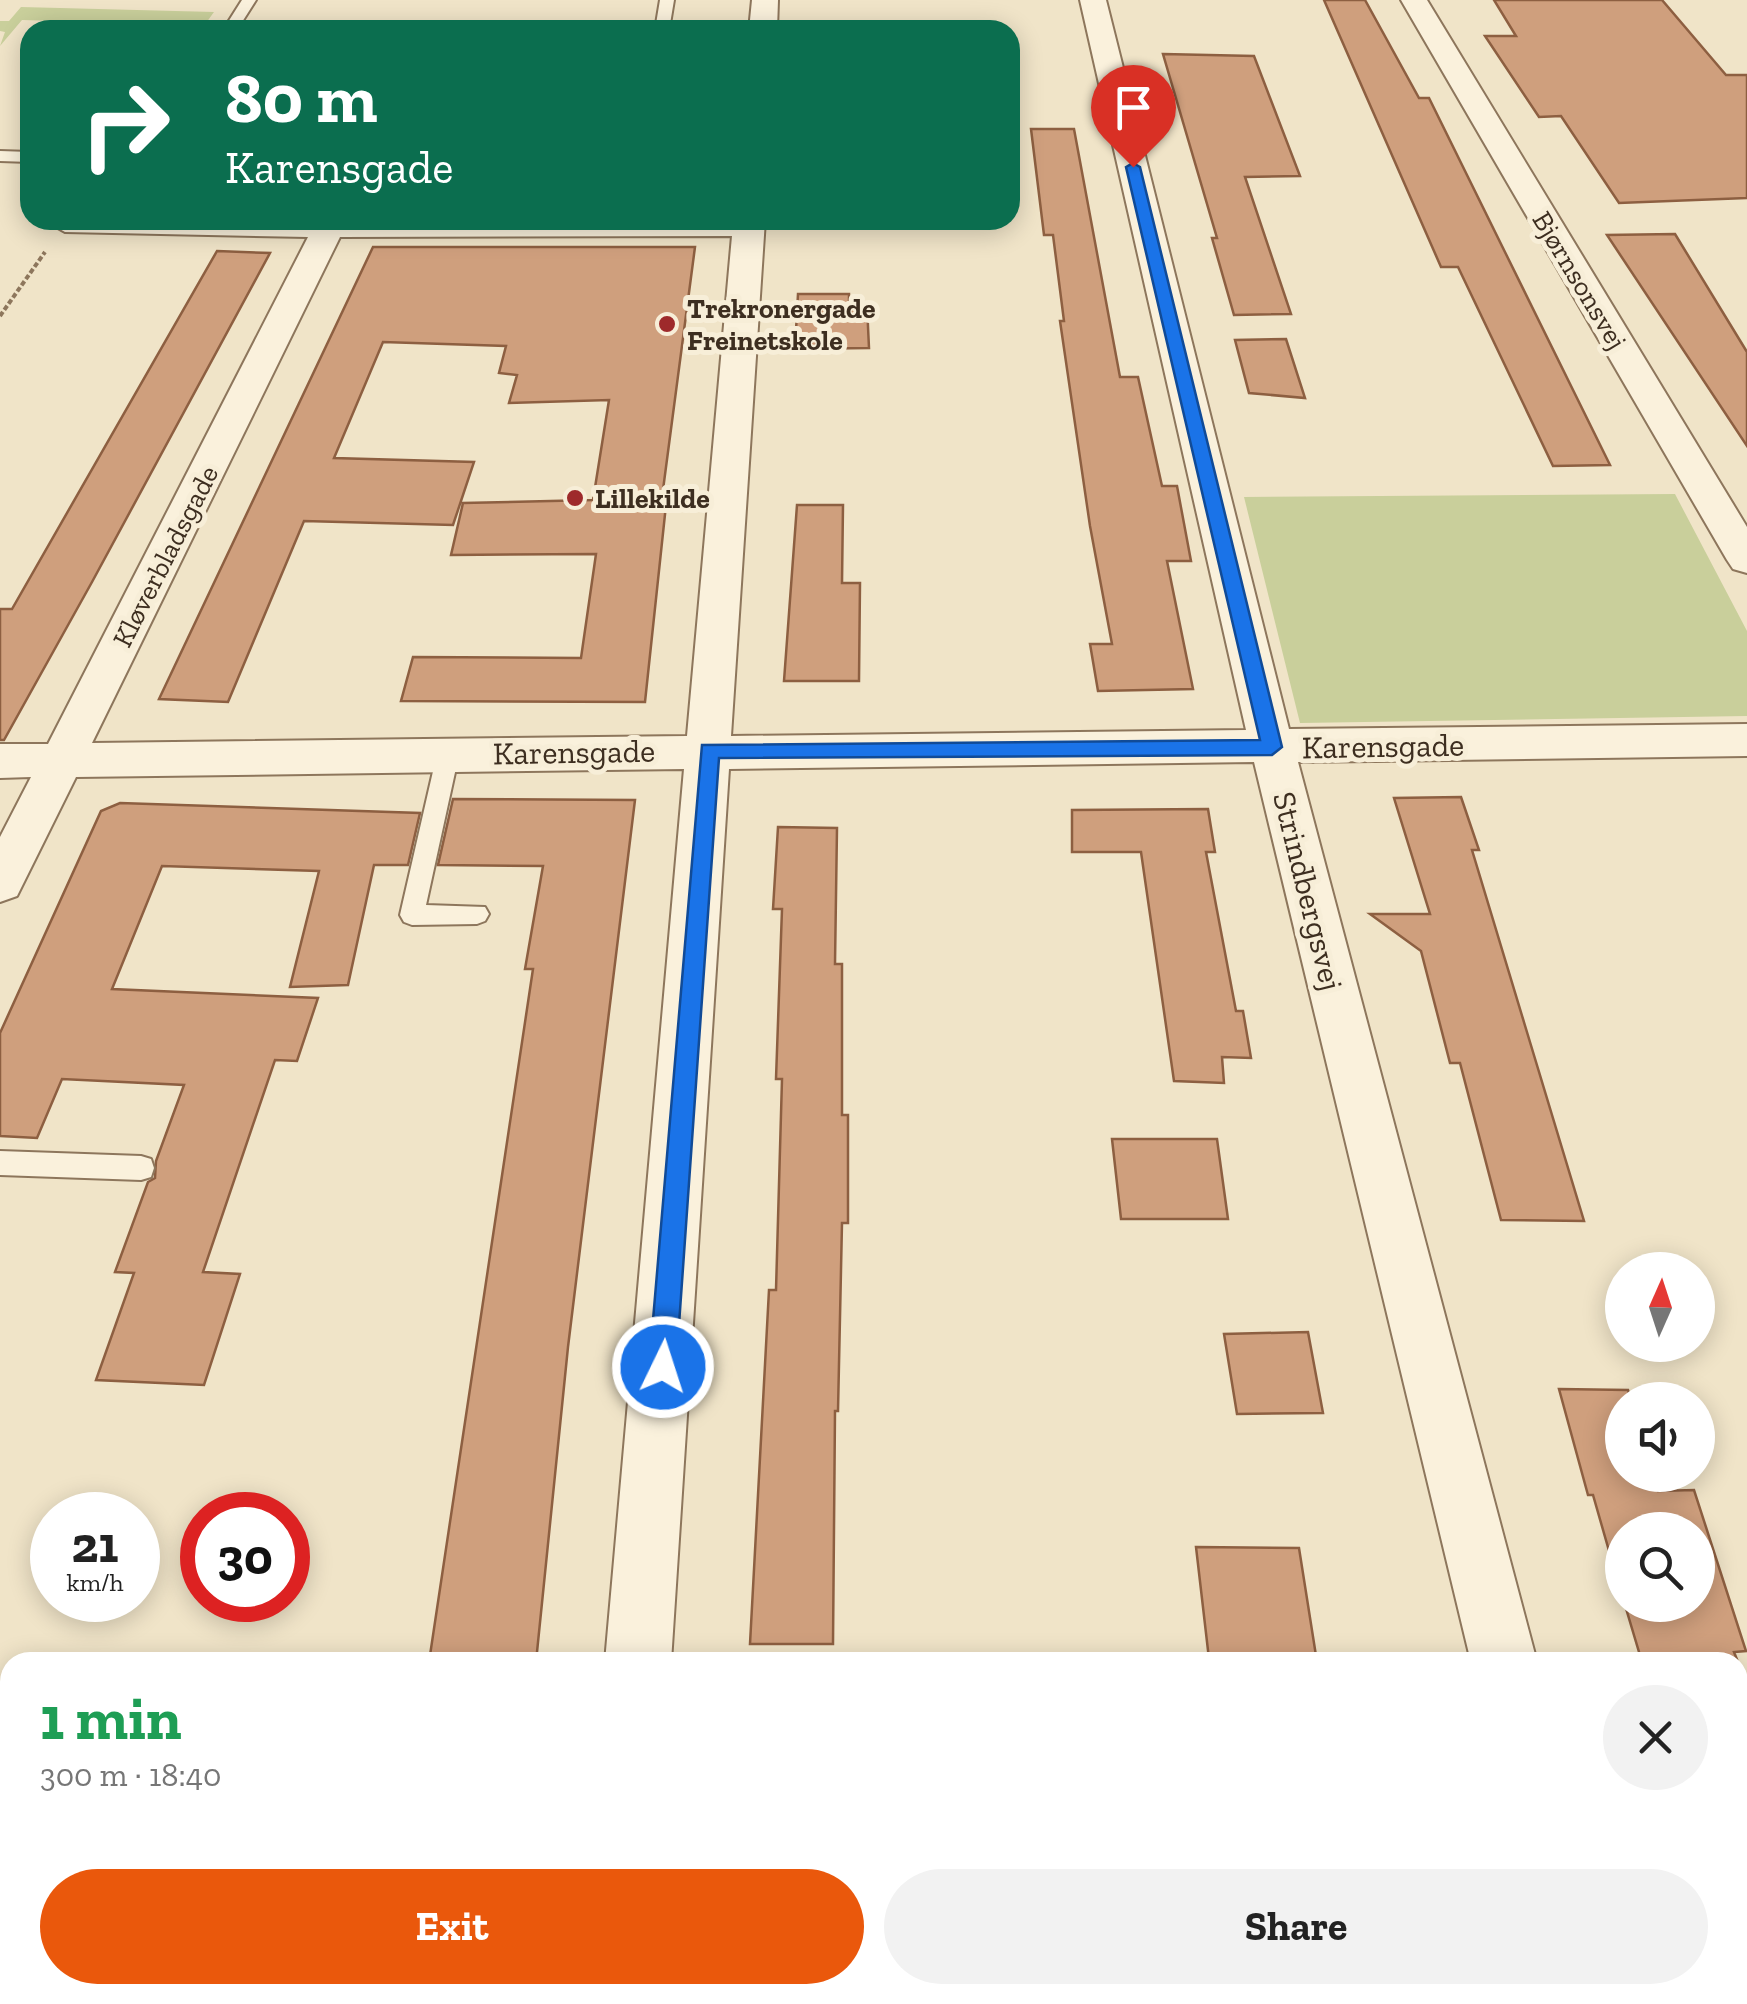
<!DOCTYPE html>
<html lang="en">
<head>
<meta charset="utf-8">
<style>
	body { margin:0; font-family:"Zilla Slab",serif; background:#f2f2f2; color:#222; height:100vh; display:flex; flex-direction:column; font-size:38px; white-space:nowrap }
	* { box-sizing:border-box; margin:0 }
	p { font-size:32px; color:#767676 }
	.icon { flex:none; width:55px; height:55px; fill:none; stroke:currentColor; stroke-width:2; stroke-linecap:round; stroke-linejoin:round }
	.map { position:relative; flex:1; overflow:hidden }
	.panel { position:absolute; left:0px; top:1652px; width:1748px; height:352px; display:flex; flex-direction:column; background:#fff; border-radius:30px 30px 0 0; box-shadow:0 5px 25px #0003 }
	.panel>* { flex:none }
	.hud { position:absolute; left:20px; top:20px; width:1000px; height:210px; border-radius:30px; box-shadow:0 5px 25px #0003; background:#0b6e4f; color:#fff; overflow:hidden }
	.needle { width:65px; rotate:3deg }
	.buttons { position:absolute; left:1605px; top:1252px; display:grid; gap:20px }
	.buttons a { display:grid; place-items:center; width:110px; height:110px; border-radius:50%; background:#fff; box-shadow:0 5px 25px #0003; font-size:50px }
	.speed { position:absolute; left:30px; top:1492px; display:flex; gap:20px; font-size:50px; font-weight:700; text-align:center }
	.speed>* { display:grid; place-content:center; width:130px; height:130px; border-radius:50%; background:#fff; box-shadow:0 5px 25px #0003; line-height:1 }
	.speed small { font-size:25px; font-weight:400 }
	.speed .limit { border:15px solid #d22; background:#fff; color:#111 }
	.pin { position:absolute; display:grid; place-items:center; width:85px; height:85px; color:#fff; margin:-102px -42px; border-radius:50% 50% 50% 0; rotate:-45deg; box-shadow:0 0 10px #0007 }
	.pin .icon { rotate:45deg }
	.me { position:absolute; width:110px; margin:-55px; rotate:4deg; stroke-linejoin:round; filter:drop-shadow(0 0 8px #0008) }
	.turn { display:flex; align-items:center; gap:35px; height:210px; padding:0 40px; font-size:45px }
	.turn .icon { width:130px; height:130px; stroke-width:2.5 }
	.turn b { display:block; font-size:70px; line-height:85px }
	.round { display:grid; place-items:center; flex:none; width:105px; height:105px; border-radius:52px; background:#f2f2f2 }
	.summary { display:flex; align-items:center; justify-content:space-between; height:170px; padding:0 40px }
	h1 { font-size:60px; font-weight:800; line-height:75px; color:#1e9e55 }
	.button { display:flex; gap:20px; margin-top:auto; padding:20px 40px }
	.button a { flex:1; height:115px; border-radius:60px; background:#ea580c; color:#fff; font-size:40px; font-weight:800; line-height:115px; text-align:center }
	.button a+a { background:#f2f2f2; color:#222 }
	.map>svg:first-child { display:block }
	.green { fill:#c9cf9b }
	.building { fill:#cf9f7d; stroke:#8d5f41; stroke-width:2.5 }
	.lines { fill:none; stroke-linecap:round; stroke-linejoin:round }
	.service-casing { stroke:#8d765c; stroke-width:4 }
	.minor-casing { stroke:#8d765c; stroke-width:4 }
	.path { stroke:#8d765c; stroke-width:4; stroke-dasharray:5 2.5; stroke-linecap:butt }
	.service { fill:#faf1dc; fill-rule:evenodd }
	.minor { fill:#faf1dc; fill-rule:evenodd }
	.route { fill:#1a73e8; stroke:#114b97; stroke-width:2.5 }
	.poi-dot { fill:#9e2a2b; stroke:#f7eed8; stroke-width:4 }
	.labels { text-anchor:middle; stroke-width:10; stroke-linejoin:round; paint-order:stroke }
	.far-street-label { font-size:28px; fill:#3d2e20; stroke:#f7eed8 }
	.far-poi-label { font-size:28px; font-weight:bold; fill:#3d2e20; stroke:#f7eed8; text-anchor:start }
	.street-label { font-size:32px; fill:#3d2e20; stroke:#f7eed8 }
</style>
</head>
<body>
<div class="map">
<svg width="1747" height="2004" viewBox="0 0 1747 2004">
	<rect width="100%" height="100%" fill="#f0e4c8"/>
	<path class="green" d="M21,7L214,12L201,30H151L154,24L22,20L0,46L5,32L0,31V21H9Z
		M1675,494L1747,631V716L1300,723L1244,497Z"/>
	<path class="building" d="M1324,0H1365L1419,98H1429L1610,465L1553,466L1458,267H1441Z
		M1494,0H1662L1726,75H1747V198L1619,203L1561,116L1539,117L1485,36H1516Z
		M1163,54L1254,56L1300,176L1245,177L1291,314L1234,315L1212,238H1217Z
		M1031,129H1074L1120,377H1138L1162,486H1177L1191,561H1167L1193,689L1098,691L1090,644H1112L1090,526L1060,321H1064L1053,235H1044Z
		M1675,234L1747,352V446L1607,235Z
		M373,247H695L661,505H666L645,702L401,701L413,657L581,658L596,554L451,555L463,503L593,500L609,400L509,403L517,375L499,373L506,346L383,342L334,458L474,462L453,525L304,521L228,702L159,699Z
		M217,251L270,253L92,582L4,740H0V609H12Z
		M798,294H849V304L867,305L869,348L795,349Z
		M1286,339L1305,398L1249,393L1235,340Z
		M797,505H843L842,583H860L859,681H784Z
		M1461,797L1479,850H1472L1584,1221L1501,1220L1460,1063H1450L1421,951L1370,914H1430L1394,798Z
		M453,799L635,800L568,1347L536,1662H429L533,969H525L543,866L438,865Z
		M120,803L420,813L408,865H374L348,985L290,987L319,871L162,866L112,989L318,998L297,1061L275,1060L203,1272L240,1274L204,1385L96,1380L134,1273L115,1272L148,1182L155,1178L156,1161L184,1085L62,1079L37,1138L0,1136V1033L101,811Z
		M1208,809L1215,852H1206L1236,1011H1243L1251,1058L1222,1057L1224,1083L1174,1081L1141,852H1072V810Z
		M778,827L837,828L835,964H842V1115H848V1223H842L838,1411H835L833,1644H750L769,1290H776L782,1079H776L782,909H773Z
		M1112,1139H1217L1228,1219H1121Z
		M1308,1332L1323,1413L1237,1414L1224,1334Z
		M1559,1389L1628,1390L1631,1400H1622V1475H1653L1658,1491L1694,1490L1746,1651L1734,1652L1738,1662H1642L1625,1605H1698V1530H1622V1596L1593,1495H1588Z
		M1196,1547L1299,1548L1317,1662L1209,1659Z"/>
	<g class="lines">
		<g class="service-casing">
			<path id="service" d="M242,0H256L237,30H223Z
				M660,0H674L669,30H655Z
				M0,151L30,152V162L0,161Z
				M448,746L459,754L426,905L485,907L489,914L485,921L477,924L412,925L404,922L400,915L437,754Z
				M0,1151L141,1156L151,1159L154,1168L151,1177L141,1180L0,1175Z"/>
		</g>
		<g class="minor-casing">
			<path id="minor" d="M752,0H778L777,30H749Z
				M1080,0H1106L1289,729L1747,724V756L1298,762L1537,1662H1471L1254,762L729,769L671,1662H605L684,769L76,777L17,896L0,902V837L31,777L0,778V744H48L308,237L65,232L49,223L765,220L731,736L1246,730ZM732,236L687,736L92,743L340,237Z
				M1401,0H1427L1747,527V573L1733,569L1727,560Z
				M573,1995H647L646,2004H572Z
				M1553,1995H1627L1629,2004H1555Z"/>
		</g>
		<path class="path" d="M0,316L45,252"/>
		<use href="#service" class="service"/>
		<use href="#minor" class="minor"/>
	</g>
	<path class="route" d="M1133,163L1140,167L1282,747L1272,755L719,758L676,1367L672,1376L663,1380L653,1376L649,1367L702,745L1260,740L1126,167Z"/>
	<g class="poi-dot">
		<circle cx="667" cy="324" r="10"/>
		<circle cx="575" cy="498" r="10"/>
	</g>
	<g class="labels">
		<g class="far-street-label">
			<text transform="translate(1580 280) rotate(59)" y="10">Bjørnsonsvej</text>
			<text transform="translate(165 556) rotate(-63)" y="10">Kløverbladsgade</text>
		</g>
		<g class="far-poi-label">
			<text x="687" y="318">Trekronergade<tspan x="687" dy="32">Freinetskole</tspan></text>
			<text x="595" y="508">Lillekilde</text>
		</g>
		<g class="street-label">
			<text transform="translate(1383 746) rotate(-1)" y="11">Karensgade</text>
			<text transform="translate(574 752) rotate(-1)" y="11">Karensgade</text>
			<text transform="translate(1308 891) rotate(76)" y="11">Strindbergsvej</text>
		</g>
	</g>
</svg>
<div class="buttons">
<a><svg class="needle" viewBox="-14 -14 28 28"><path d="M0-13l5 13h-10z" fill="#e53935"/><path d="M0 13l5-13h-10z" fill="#767676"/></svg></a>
<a><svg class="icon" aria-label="sound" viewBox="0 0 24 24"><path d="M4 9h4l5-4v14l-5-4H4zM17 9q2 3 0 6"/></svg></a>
<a><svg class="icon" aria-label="search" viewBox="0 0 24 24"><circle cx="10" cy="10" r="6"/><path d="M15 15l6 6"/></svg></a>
</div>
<div class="speed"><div>21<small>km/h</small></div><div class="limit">30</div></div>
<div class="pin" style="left:1133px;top:167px;background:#d93025"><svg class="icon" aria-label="arrive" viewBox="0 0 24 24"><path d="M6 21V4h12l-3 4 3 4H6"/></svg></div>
<svg class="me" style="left:663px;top:1367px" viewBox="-20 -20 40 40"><circle r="17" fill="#1a73e8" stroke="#fff" stroke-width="3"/><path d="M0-11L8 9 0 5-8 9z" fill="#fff"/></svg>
<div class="hud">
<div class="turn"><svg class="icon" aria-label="right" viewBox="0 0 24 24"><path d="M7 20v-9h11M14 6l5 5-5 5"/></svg><div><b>80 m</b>Karensgade</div></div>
</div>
<section class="panel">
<div class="summary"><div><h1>1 min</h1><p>300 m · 18:40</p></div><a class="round"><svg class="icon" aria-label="close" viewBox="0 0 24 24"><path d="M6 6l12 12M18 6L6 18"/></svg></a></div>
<div class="button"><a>Exit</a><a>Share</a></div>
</section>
</div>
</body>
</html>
